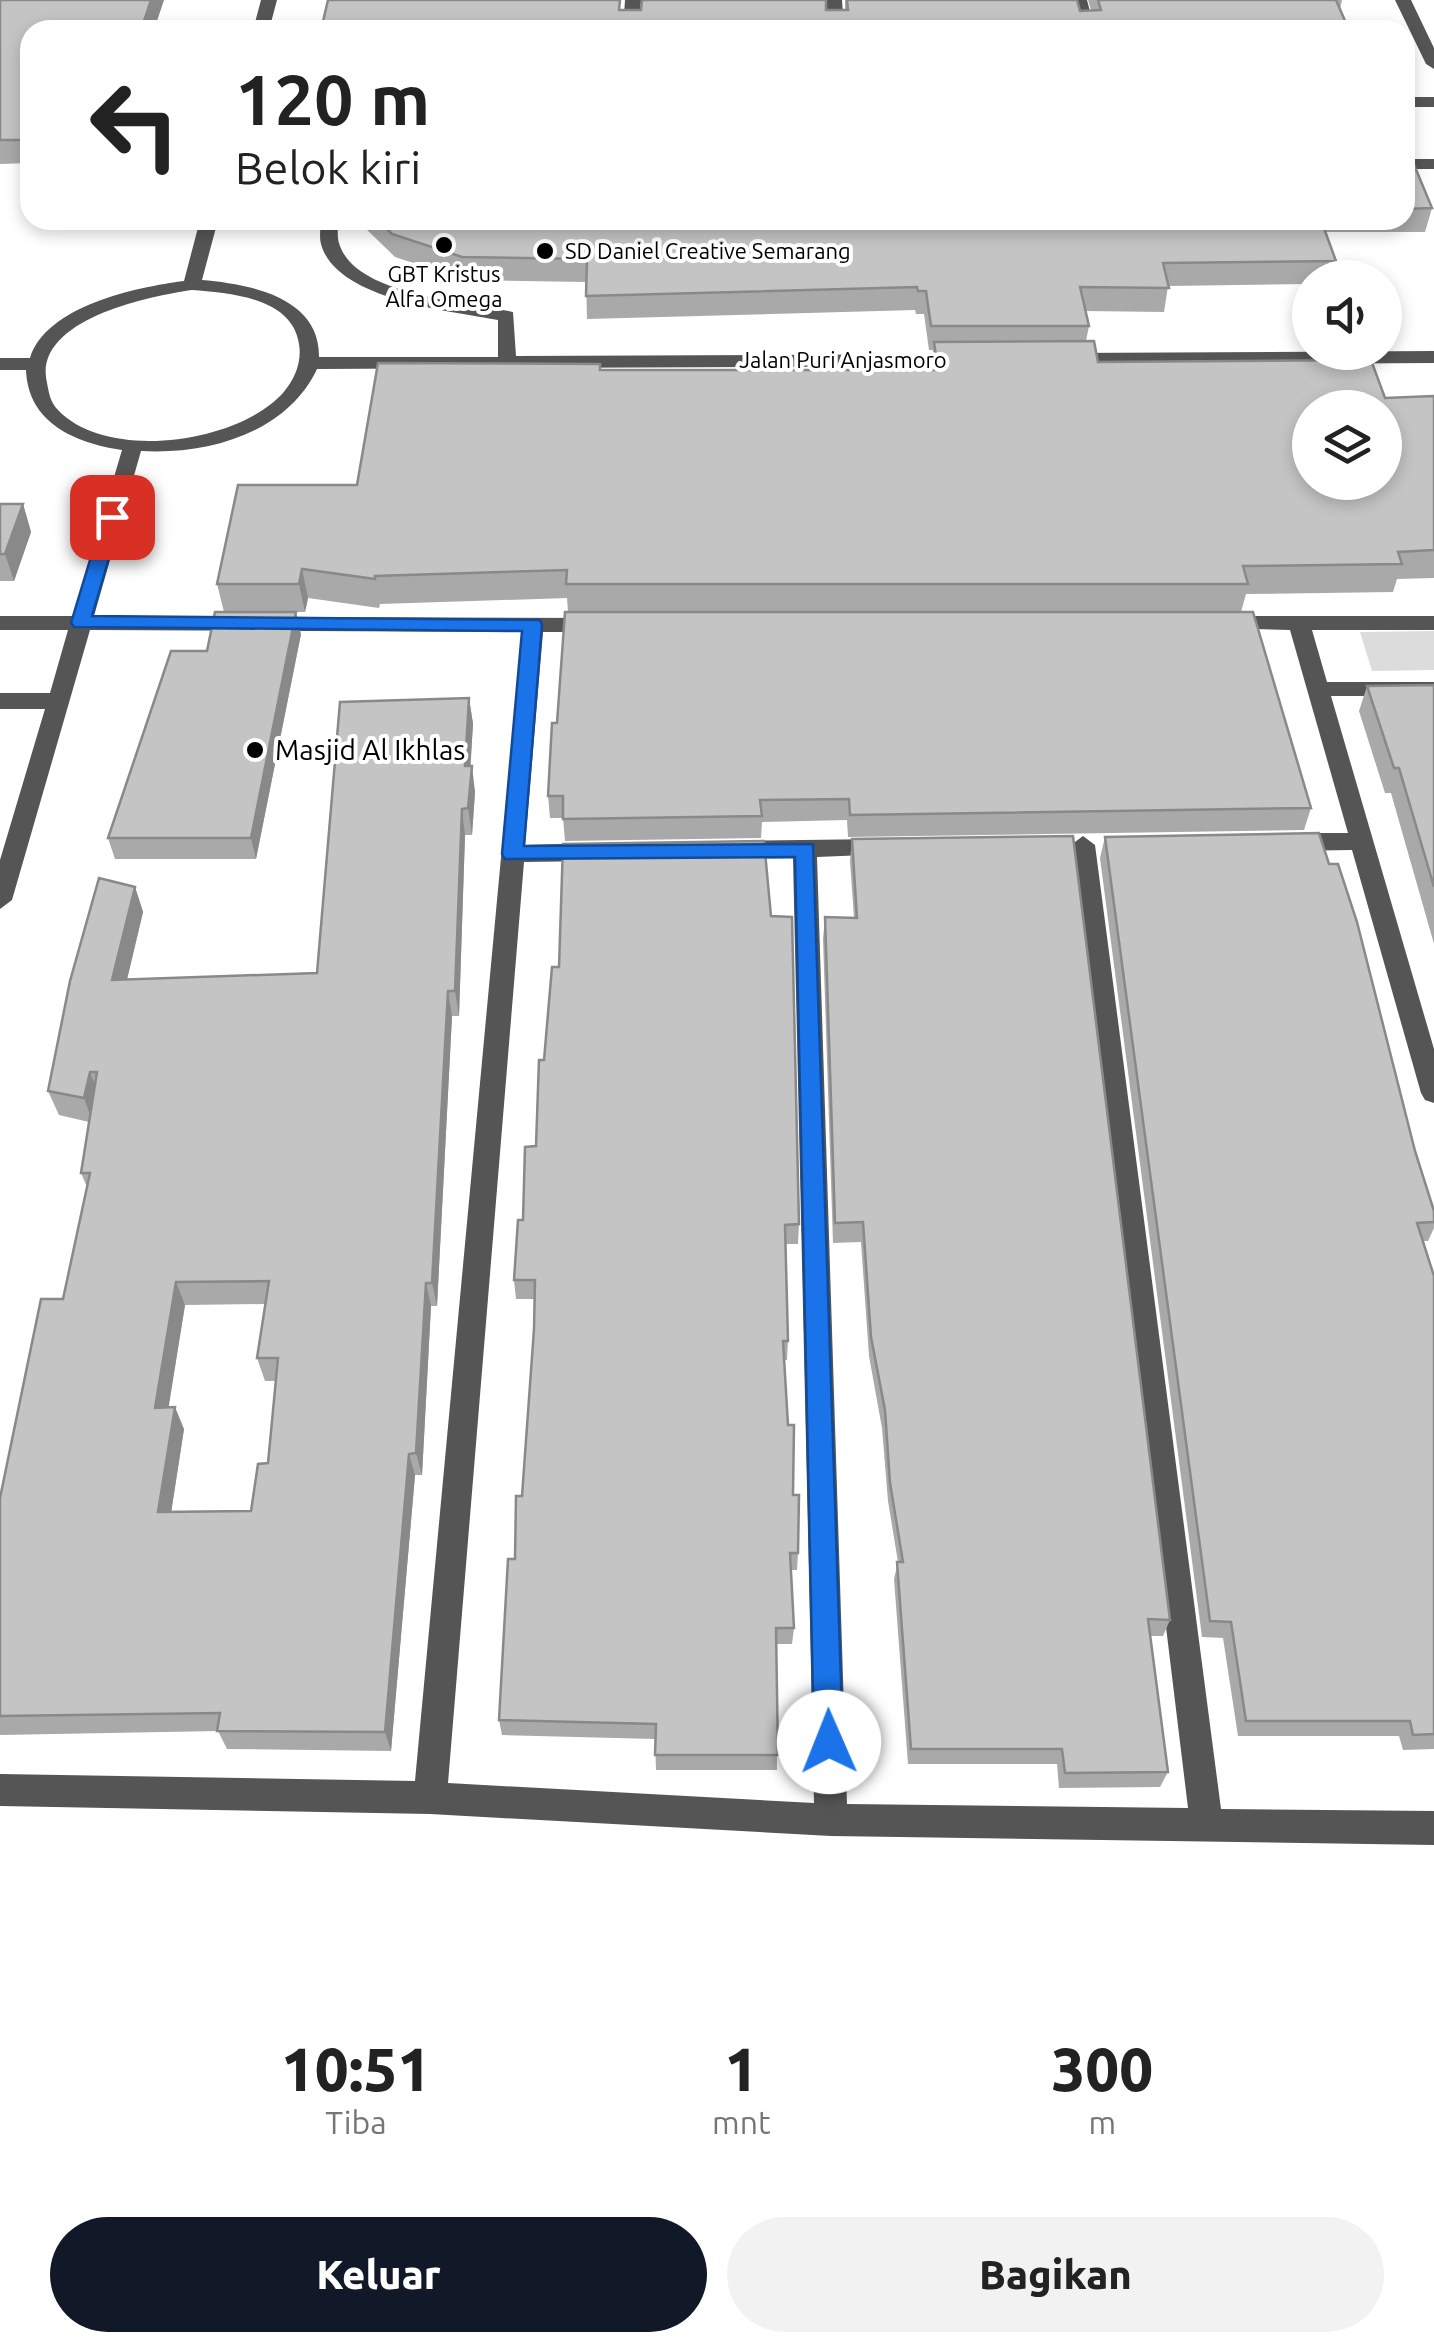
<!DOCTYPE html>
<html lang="id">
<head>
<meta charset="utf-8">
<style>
	body { margin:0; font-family:Ubuntu,sans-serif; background:#f2f2f2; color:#222; height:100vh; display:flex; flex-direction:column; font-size:38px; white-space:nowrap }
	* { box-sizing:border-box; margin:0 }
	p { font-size:32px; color:#767676 }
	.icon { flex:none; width:55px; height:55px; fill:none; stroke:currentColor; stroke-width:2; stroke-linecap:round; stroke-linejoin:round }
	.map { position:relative; height:2002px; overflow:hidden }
	.details { display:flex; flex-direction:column; background:#fff; flex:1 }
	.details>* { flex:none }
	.top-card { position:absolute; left:20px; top:20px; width:1395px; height:210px; border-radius:30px; box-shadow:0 5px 15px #0003; background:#fff; color:#222; overflow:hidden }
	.tools { position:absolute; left:1292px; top:260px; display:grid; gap:20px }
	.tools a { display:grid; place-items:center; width:110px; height:110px; border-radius:50%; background:#fff; box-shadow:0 5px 15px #0003; font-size:50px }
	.pin { position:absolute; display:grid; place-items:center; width:85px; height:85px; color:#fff; margin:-42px; border-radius:20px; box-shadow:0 5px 15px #0006 }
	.me { position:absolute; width:110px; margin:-55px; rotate:359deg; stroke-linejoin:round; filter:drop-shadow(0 0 8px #0008) }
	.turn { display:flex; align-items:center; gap:35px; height:210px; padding:0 50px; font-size:45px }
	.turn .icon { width:130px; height:130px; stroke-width:2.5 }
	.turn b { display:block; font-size:70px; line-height:85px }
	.eta { display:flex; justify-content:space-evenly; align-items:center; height:170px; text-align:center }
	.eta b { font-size:60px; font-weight:800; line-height:70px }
	.button { display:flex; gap:20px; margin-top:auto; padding:20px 50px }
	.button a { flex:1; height:115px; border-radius:60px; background:#111827; color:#fff; font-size:40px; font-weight:800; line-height:115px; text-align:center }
	.button a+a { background:#f2f2f2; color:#222 }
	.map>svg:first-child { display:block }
	.green { fill:#dcdcdc }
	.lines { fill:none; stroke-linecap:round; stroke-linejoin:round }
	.minor { fill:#555; fill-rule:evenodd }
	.wall { fill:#a9a9a9; fill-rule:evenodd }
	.shaded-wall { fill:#898989 }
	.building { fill:#c4c4c4; stroke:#898989; stroke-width:2.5; fill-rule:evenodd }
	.route { fill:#1a73e8; stroke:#114b97; stroke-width:2.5 }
	.poi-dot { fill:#000; stroke:#fff; stroke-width:4 }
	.labels { text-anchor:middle; stroke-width:8; stroke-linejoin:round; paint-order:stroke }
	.far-poi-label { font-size:22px; fill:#000; stroke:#fff; text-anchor:start }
	.far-street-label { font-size:22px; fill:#000; stroke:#fff }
	.poi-label { font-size:28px; fill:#000; stroke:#fff; text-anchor:start }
</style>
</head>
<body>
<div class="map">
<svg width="1434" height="2002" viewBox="0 0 1434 2002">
	<rect width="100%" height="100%" fill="#fff"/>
	<path class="green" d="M1434,631V670L1372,671L1360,632Z"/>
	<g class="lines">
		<path class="minor" d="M261,0H277L269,30H253Z
			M625,0H641L639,30H623Z
			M826,0H842L844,30H828Z
			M1071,0H1087L1095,30H1079Z
			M1395,0H1411L1434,48V69L1426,64Z
			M1405,97H1434V107H1405Z
			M1405,159H1434V169H1405Z
			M200,220H218L202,280C249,284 320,297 319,357H498V320C451,311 336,300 321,244C319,237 321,227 320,220H338C338,227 337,237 339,243C354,296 469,302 513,312L516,356L966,354L975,360L966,366L317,369C287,433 208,455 141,451L94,616L594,618L605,625L594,632H543L525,845L597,843L609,852L597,861L524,862L448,1783L814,1803L793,858L732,859L720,850L732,841L882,839L894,848L890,854L817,857L847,1804L1188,1808L1071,845L1083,836L1095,845L1221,1809L1434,1811V1845L831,1836L430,1814L0,1806V1774L415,1781L522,632L90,630L12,900L0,909V860L45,709H0V693H50L68,630H0V616H73L122,450C75,443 28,423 26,370H0V358H30C46,306 137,287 184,281ZM192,290C229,293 292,297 299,344C302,362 295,379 283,393C238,443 107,462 58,410C50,402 49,393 47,383C32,320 149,296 192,290Z
			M1434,351V363L1066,365L1057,359L1066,353Z
			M1224,616H1434V630H1312L1327,682H1434V696H1331L1434,1049V1103L1425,1100L1421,1093L1352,850L1287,851L1275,842L1287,833H1348L1290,630L1216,628L1213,623L1216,618Z"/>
	</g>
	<path class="wall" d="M0,0L30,30V163L0,164Z
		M845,0H1077L1080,11L1091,10L1088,0H1342L1340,9L1349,30L622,10H845Z
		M1405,156L1432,208L1425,232H1325L1336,261L1332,278H1310V284L1168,286L1164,312L1085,311L1089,326L1086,341L1098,362L1385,398L1434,396V578L1397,579L1393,592L1246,594L1241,612L1311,808L1304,830L848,837L847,820L762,822L761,838L565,841L563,818H550L548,796L568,612L567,598L380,604L379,608L308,598L305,612H224L217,584L357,485L600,370H932L933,350H929L924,314H916L915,310L587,319L586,282L465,280L395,257L361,224L360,220H1405Z
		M0,504H23L31,532L14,581H0Z
		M301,634L256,859H115L108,838Z
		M1434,685V944L1391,793H1385L1359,711L1367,686Z
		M469,698L473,724L470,766L475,792L472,835H465L459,1016H452L437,1306H431L422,1475H415L391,1751L227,1749L218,1731L0,1735V1498L63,1299L87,1187L81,1173L89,1122L59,1115L48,1091L135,887L143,912L127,979L317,973ZM265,1304L257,1358L265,1381H276L268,1463L251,1511L171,1512L184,1429L168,1407L185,1305Z
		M1105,837L1415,1151L1434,1211V1228L1428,1241H1423L1434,1276V1749L1403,1750L1399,1736H1238L1223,1638L1202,1637L1100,858Z
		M852,839L1170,1620L1163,1636H1150L1168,1772L1160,1787L1059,1788L1057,1764H908L894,1579L898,1562L888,1501L882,1428L869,1356L861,1242L833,1243L823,939L825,917L854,918L850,861Z
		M559,967L799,1224L798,1244H785L788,1341L787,1360H784L798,1553L797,1570H791L794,1628L792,1644H776L777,1770H656L655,1739L502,1735L499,1720L522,1496L534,1329L535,1299H516L514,1280L523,1220L536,1146L544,1060Z"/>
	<path class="shaded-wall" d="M151,0H164L154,30H141Z
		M23,504L31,532L14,581L5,554Z
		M302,569L308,598L305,612L299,584Z
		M296,612L301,634L256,859L251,838Z
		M469,698L473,724L469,792L465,766Z
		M472,766L475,792L472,835L468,808Z
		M462,809L465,835L459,1016L455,991Z
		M135,887L143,912L121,1005L112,980Z
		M448,991L452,1016L437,1306L432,1283Z
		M90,1072L100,1097L93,1123L84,1098Z
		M176,1282L185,1305L165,1430L155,1408Z
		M426,1283L431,1306L422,1475L416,1453Z
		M175,1407L184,1429L168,1533L158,1512Z
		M409,1454L415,1475L391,1751L385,1732Z"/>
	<path class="building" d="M0,0H151L141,30H30V140H0Z
		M328,0H620L619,10H641L642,0H826V10H848L847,0H1077L1080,11L1101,10L1098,0H1336L1349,30H321Z
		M1410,155L1432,208L1405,209V156Z
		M378,220H1321L1336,261L1163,263L1169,288L1080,287L1089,326H931L926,291H918L917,287L586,296L587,259L462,257L392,234Z
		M1094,341L1098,362L1371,360L1385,398L1434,396V550L1398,552L1402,564L1243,566L1248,584H566L567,570L375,576V579L302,569L299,584H217L238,485H357L378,363L600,364V370H938L934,342ZM1310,408H1385V482H1310Z
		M0,504H23L5,554H0Z
		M215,612H296L251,838H108L171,651H207Z
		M565,612H1253L1311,808L850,815L849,799L760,800L762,816L563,819V796H548L552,723H557Z
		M1434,685V887L1399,768H1394L1367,686Z
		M469,698L465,766H472L468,808L462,809L455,991H448L432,1283H426L416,1453L409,1454L385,1732L217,1731L220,1713L0,1716V1498L41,1299H63L90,1173H81L97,1072H90L84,1098L48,1091L70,981L99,878L135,887L112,980L317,973L340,702ZM269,1281L257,1358H278L268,1463L258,1464L251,1511L158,1512L175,1407L155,1408L176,1282Z
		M1319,833L1329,864H1338L1357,922L1415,1151L1434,1211V1222L1417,1223L1434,1276V1734L1413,1735L1410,1721H1246L1231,1622L1210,1621L1105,837Z
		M1073,836L1170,1620L1148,1619L1168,1772L1065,1773L1062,1749H911L897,1562H903L890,1483L885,1410L871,1337L863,1222L835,1223L825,917L857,918L852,839Z
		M764,841L771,916L792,917L799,1224L785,1225L788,1341H783L788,1425H794L793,1495H799L798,1553H790L794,1628H776L778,1755H655L656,1724L499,1720L508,1559H515L516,1496H522L534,1329L535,1280H514L518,1220H523L525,1147L536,1146L539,1060H544L552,967H559L563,844Z"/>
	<path class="route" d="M112,511L121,517L92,616L540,620L542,625L524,846L813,844L843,1742L839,1753L829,1757L818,1753L814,1742L795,857L505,859L502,854L522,631L74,627L71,623L103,517Z"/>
	<g class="poi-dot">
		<circle cx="444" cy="245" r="10"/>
		<circle cx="545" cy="251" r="10"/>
		<circle cx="255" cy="750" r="10"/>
	</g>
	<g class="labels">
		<g class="far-poi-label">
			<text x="565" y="259">SD Daniel Creative Semarang</text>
			<text x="444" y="282" text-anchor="middle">GBT Kristus<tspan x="444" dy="25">Alfa Omega</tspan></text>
		</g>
		<g class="far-street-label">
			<text x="843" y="368">Jalan Puri Anjasmoro</text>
		</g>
		<g class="poi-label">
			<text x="275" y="760">Masjid Al Ikhlas</text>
		</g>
	</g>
</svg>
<div class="tools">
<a><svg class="icon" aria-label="sound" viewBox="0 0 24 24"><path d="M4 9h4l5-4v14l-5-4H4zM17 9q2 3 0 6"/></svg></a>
<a><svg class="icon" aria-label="layers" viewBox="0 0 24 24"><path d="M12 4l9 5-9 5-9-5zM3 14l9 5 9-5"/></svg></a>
</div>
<div class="pin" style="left:112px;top:517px;background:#d93025"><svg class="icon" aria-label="arrive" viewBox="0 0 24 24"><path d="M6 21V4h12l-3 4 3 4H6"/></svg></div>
<svg class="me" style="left:829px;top:1742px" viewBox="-20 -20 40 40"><circle r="19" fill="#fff"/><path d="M0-13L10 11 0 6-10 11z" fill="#1a73e8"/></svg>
<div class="top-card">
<div class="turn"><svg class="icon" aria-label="left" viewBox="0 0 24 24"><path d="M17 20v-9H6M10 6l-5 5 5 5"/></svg><div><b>120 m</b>Belok kiri</div></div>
</div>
</div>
<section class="details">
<div class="eta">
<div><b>10:51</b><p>Tiba</p></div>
<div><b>1</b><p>mnt</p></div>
<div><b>300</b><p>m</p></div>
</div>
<div class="button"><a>Keluar</a><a>Bagikan</a></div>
</section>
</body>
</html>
